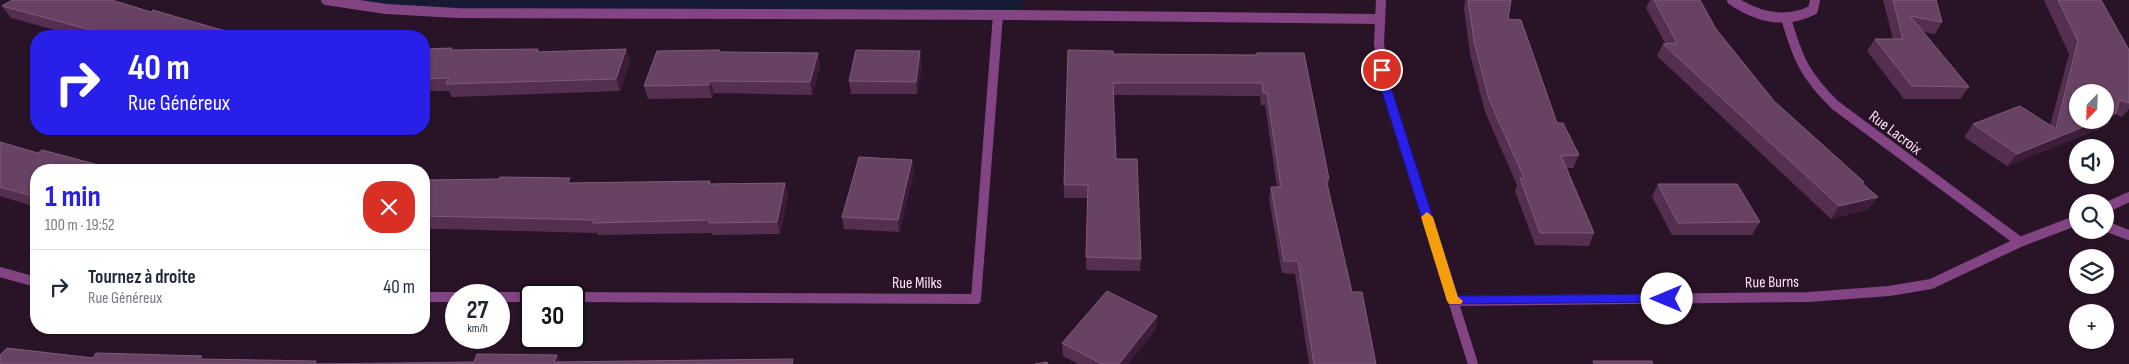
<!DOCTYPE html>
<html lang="fr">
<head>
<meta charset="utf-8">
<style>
	body { margin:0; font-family:"Sofia Sans Condensed",sans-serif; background:#f2f2f3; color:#1f2937; height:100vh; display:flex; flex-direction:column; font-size:19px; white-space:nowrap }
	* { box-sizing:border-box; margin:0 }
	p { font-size:16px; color:#747a83 }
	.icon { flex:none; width:28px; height:28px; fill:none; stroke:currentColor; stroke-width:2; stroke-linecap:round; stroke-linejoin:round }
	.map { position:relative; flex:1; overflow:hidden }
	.panel { position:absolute; left:30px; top:164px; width:400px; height:170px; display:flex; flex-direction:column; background:#fff; border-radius:20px; box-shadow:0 1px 4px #0004 }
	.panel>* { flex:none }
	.top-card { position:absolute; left:30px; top:30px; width:400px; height:105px; border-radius:20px; box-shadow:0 1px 4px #0004; background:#281fe8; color:#fff; overflow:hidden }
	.needle { width:32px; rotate:203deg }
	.fabs { position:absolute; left:2069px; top:84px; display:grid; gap:10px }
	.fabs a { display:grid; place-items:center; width:45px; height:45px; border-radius:50%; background:#fff; box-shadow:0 1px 4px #0004; font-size:25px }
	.speed { position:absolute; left:445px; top:284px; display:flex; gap:10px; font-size:25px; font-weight:700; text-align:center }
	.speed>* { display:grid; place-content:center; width:65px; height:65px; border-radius:50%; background:#fff; box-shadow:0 1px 4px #0004; line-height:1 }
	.speed small { font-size:12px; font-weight:400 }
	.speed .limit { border:2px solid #111; border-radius:8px; background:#fff; color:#111 }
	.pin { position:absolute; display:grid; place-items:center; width:42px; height:42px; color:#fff; margin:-21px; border:2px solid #fff; border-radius:50%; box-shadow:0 1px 5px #0007 }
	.me { position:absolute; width:55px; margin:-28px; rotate:270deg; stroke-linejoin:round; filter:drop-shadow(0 0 4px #0008) }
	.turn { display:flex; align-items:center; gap:18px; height:105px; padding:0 15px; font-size:22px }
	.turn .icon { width:65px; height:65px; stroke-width:2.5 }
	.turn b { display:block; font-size:35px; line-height:42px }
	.round { display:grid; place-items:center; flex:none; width:52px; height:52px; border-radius:20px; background:#f2f2f3 }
	.headline { display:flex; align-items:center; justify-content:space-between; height:85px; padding:0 15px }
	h1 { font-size:30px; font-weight:700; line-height:38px; color:#281fe8 }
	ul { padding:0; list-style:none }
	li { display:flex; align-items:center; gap:15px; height:75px; padding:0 15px; border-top:1px solid #e0e1e3 }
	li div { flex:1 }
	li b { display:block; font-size:19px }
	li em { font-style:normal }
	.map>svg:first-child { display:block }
	.green { fill:#171a33 }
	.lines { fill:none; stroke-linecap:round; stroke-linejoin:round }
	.minor { stroke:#824483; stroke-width:10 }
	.wall { fill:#552f50 }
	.shaded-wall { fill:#3c1c38 }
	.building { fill:#674262; stroke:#7e5b7a }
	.route { fill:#281fe8; stroke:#1a1497 }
	.slow { fill:#f59e0b }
	.labels { text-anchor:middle; stroke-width:5; stroke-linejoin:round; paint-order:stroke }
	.street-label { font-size:16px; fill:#fcdffa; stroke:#291427 }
</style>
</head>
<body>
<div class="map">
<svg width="2129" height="364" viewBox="0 0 2129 364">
	<rect width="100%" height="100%" fill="#291427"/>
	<path class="green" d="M363,0H1025L1016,15L457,13L355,6Z"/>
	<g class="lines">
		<path class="minor" d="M326,0L386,9L457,13L1016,15L1378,19
			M1381,0L1379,44L1386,88L1473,364
			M1732,0C1757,17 1785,24 1813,10L1815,0
			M1786,18C1797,57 1805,76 1835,105L2020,242
			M2105,208L2129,197
			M2105,226L2129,235
			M0,272L36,282
			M424,297H456
			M499,297H531
			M574,297L976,299L998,15
			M1453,301L1809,297L1889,291L1931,284L2020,242L2078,220"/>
	</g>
	<path class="wall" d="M1465,0H1511L1508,19L1557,123L1579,155L1573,168H1567L1594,233L1589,246L1535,245L1515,191L1517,185L1485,112L1470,54L1464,9Z
		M1650,0H1700L1716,29L1774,101L1864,182L1863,184L1869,209L1831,219L1657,56L1663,44L1665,43L1646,8Z
		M1883,0H1936L1942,22L1935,34L1923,32L1969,87L1960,99H1904L1867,51L1875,39H1893Z
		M2044,0H2101L2129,50V109L2122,117L2115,114L2106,126L2007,166L1964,137L1973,124L2050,126L2069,54Z
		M2,6L151,12L218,29L253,36H77L11,18Z
		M424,49L453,50L538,49L539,52L626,49L630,62L620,91L452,97L449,91H424Z
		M720,52L818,53L820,66L812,95L714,93L712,98L648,99L644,86Z
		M1257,53L1329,179L1328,187L1352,292L1376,364H1309L1295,274L1282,273L1269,199L1271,187H1277L1265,105H1261L1260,96L1113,95L1116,159L1141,259L1140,271L1086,270L1088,198H1064V185L1113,54L1256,55Z
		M922,64L917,94H851L849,81Z
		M0,142L38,153L95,164L99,170H36V207L0,196Z
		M912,160L914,172L899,232L844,229L842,217Z
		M424,180L572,183L710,181L711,184L785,183L788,195L780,234L712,235V233L598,235L597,233L446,229H424Z
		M1658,184L1760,222L1752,235H1672L1652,197Z
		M1157,316L1156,329L1128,364H1078L1063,356L1062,343Z"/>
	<path class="shaded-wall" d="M626,49L630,62L620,91L616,79Z
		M920,51L922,64L917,94L916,82Z
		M818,53L820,66L812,95L810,82Z
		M710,81L714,93L712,98L709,85Z
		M2116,113L2106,126L2007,166L2017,154L2100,120H2105V118Z
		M912,160L914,172L899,232L898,220Z
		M95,164L99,170H87Z
		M785,183L788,195L780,234L777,222Z
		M1878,197L1869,209L1831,219L1839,206Z
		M1157,316L1156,329L1128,364H1119Z
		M557,355L562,364L554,362Z"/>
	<path class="building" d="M12,0H112L151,12L153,10L218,29L253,36H113L2,6Z
		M1468,0H1511L1508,19L1521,20L1557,123H1563L1579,155L1561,156L1594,233H1540L1520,178H1524L1489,99L1474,41Z
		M1654,0H1700L1716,29L1774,101L1864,182L1862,183L1878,197L1839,206L1663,44L1677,43Z
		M1893,0H1936L1942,22L1910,16L1969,87L1912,86L1875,39H1903Z
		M2058,0H2101L2129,50V103L2119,100L2116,113L2105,118V92H2078V120H2100L2017,154L1973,124L2020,106L2056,129L2078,41Z
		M452,48L451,50L538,49L537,52L626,49L616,79L446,84L449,78L424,79V49Z
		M720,50L719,52L818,53L810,82L710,81L709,85L644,86L657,51Z
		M856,50L920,51L916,82L849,81Z
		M1068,50L1113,51V54L1257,55V53H1304L1329,179H1326L1352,292H1362L1376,364H1314L1298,261H1284L1271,187H1281L1267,93H1263L1262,83H1113L1116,159H1137L1141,259L1086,257L1088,185H1064Z
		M0,142L38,153L42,150L95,164L87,170H36V197L0,187Z
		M859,157L912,160L898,220L842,217Z
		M500,177L570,178L568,183L710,181L709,184L785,183L777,222L709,223V220L593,223L594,220L424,216V180L499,179Z
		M1658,184H1737L1760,222L1678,223Z
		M1107,291L1157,316L1119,364H1102L1062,343Z
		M7,348L93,358L96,353L202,356L199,359L316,361L315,364L474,362L477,354L557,355L554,362L793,359L792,364H0V355Z
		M1593,361H1652L1653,364H1594Z
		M1047,362L1048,364H1035Z"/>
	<path class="route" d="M1382,66L1387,70L1391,88L1458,296L1667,294L1671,295L1673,299L1671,302L1449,304L1381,88L1377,70Z"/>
	<path class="slow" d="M1427,212L1433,217L1458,297L1463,301L1461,304H1449L1447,301L1421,217Z"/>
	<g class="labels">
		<g class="street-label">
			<text transform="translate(1896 132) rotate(37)" y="6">Rue Lacroix</text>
			<text transform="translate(1772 281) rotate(-1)" y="6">Rue Burns</text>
			<text x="917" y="288">Rue Milks</text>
		</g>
	</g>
</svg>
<div class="fabs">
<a><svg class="needle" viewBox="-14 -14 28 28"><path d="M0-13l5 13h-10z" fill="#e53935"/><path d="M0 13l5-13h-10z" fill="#747a83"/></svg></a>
<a><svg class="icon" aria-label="sound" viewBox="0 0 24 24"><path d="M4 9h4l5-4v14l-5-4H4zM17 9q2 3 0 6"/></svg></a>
<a><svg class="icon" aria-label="search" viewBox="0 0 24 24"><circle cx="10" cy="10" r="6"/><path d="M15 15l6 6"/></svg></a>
<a><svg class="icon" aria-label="layers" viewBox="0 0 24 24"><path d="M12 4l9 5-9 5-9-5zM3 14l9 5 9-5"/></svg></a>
<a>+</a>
</div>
<div class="speed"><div>27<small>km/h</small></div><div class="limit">30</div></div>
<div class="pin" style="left:1382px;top:70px;background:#d93025"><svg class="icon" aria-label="arrive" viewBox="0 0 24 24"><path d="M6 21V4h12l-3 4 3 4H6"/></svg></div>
<svg class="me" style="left:1667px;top:299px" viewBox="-20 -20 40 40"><circle r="19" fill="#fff"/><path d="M0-13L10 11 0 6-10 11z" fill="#281fe8"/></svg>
<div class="top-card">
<div class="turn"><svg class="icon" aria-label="right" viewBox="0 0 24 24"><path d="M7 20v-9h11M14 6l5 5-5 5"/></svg><div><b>40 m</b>Rue Généreux</div></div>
</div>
<section class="panel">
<div class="headline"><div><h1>1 min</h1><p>100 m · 19:52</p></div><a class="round" style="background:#d93025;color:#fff"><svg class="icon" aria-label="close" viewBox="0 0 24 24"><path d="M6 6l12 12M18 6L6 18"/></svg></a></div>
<ul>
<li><svg class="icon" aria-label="right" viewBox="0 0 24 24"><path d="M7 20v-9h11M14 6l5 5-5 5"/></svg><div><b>Tournez à droite</b><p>Rue Généreux</p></div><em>40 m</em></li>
</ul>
</section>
</div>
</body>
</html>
